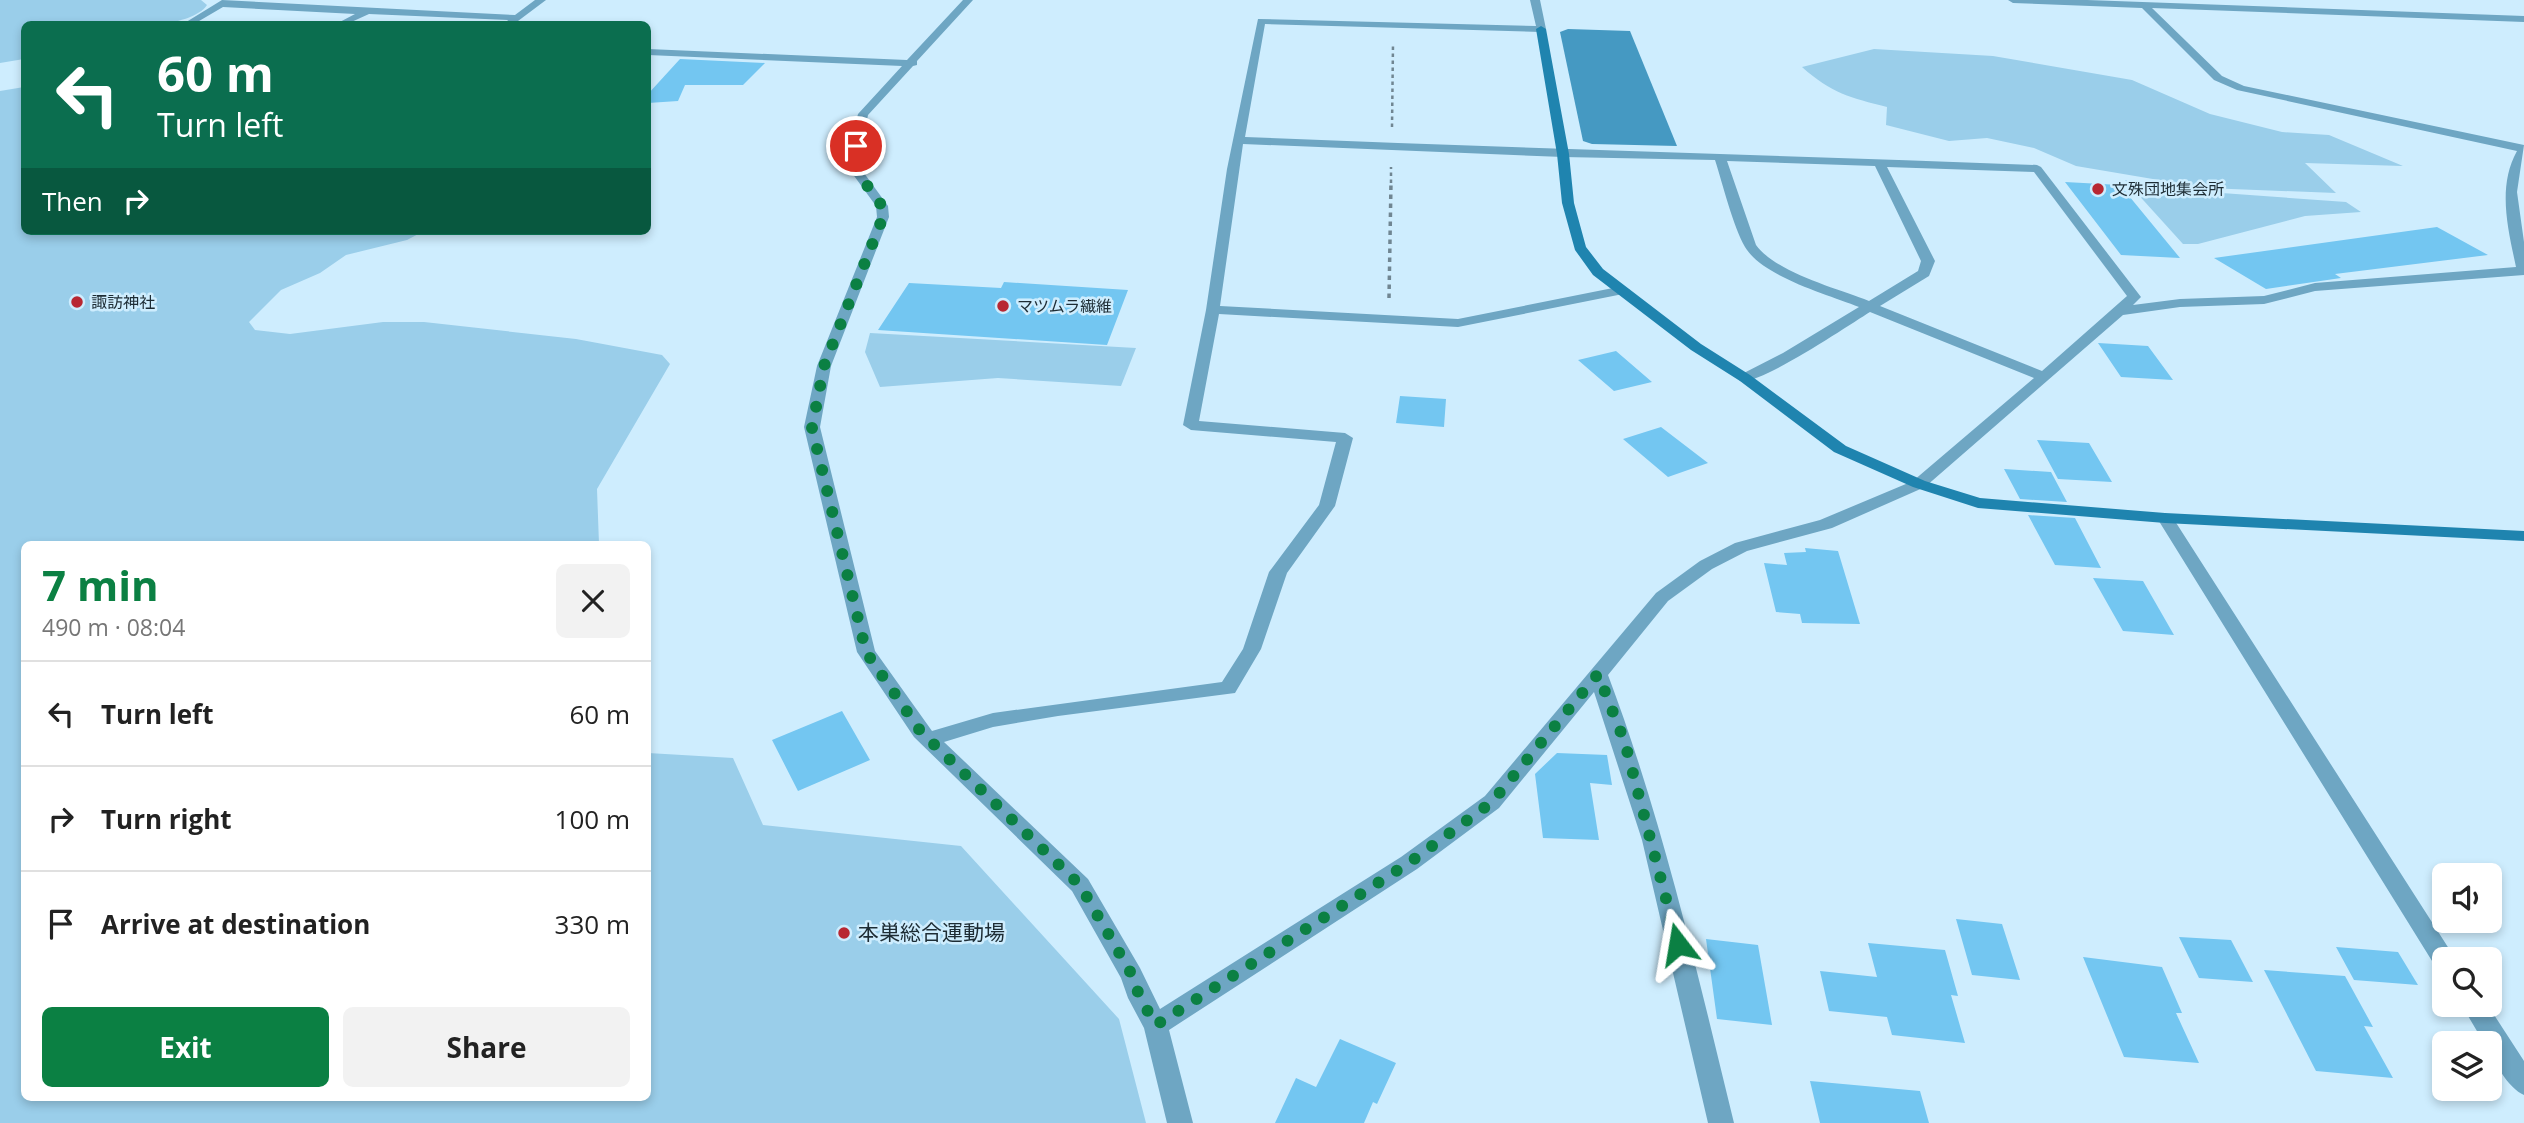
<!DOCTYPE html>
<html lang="en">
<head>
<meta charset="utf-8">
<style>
	body { margin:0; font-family:"Open Sans","Noto Sans JP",sans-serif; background:#f2f2f2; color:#222; height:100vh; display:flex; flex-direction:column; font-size:26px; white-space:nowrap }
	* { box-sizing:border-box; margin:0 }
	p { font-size:23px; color:#767676 }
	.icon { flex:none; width:38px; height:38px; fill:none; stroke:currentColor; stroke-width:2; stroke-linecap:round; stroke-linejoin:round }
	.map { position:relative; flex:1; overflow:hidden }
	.drawer { position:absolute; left:21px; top:541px; width:630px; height:560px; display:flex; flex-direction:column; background:#fff; border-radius:10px; box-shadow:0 4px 10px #0003 }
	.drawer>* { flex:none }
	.hud { position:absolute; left:21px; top:21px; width:630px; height:214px; border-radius:10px; box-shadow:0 4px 10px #0003; background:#0b6e4f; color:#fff; overflow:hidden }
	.buttons { position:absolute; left:2432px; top:863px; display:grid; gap:14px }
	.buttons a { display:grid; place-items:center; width:70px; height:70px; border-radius:10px; background:#fff; box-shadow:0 4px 10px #0003; font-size:35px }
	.pin { position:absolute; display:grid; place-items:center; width:60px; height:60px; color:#fff; margin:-30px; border:4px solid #fff; border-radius:50%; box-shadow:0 2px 7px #0007 }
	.me { position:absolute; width:77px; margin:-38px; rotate:346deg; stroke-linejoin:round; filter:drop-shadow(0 0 5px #0008) }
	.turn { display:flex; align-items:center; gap:24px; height:147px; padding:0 21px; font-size:32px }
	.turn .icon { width:91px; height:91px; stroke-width:2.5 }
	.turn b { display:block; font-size:49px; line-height:60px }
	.then { display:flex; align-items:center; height:66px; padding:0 21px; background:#0003; gap:14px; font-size:26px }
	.round { display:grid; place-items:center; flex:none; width:74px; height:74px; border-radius:10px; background:#f2f2f2 }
	.head { display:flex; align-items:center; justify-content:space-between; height:119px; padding:0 21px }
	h1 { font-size:42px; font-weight:700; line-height:52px; color:#0b8043 }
	.button { display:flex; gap:14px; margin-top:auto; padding:14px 21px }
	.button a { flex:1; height:80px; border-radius:10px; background:#0b8043; color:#fff; font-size:28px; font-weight:700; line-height:80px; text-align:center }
	.button a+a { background:#f2f2f2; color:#222 }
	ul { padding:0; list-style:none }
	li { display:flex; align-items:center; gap:21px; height:105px; padding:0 21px; border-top:2px solid #e0e0e0 }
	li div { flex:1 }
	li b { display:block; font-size:26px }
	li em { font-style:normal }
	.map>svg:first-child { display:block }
	.green { fill:#9aceea }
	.water { fill:#4599c2 }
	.building { fill:#73c6f1 }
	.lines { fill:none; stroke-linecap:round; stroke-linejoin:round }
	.path-far1 { stroke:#708692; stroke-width:2.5; stroke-dasharray:3.5 3.5; stroke-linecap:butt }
	.path { stroke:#708692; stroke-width:3.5; stroke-dasharray:4.5 4.5; stroke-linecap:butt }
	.street { fill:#6ea6c3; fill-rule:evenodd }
	.secondary { fill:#1f84af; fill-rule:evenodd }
	.route { stroke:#0b8043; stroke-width:12; stroke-dasharray:0 21.6 }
	.poi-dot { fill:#b82732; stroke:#ceedfe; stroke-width:2.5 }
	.labels { text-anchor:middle; stroke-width:5; stroke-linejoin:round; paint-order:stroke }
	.far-poi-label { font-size:16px; fill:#1d2c34; stroke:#ceedfe; text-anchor:start }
	.near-poi-label { font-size:21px; fill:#1d2c34; stroke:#ceedfe; text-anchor:start }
</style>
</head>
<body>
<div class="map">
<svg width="2524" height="1123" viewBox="0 0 2524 1123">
	<rect width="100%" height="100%" fill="#ceedfe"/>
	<path class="green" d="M0,0H201L207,5C199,17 178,21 165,24H24V59L0,63Z
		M1874,49L1993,56L2132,80L2210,114L2282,132L2329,135L2403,166L2305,163L2336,193L2206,188L2076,166L2034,148L1987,138L1949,141L1886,125L1887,107C1851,98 1831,93 1802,67Z
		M24,87V231H424L407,240L346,255L320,273L281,290L249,322L255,330L290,334L383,322H424L576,339L662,355L670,364L597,489L599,544H24V1097H648V753L733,758L763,825L961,846L1119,1019L1146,1123H0V91Z
		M2125,180L2180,190L2346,202L2361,212L2305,216L2198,244H2183Z
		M870,333L1136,348L1121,386L998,378L880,387L865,352Z"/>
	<path class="water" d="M1568,29L1630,31L1677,146L1592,144L1583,141L1560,32Z"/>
	<path class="building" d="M680,59L765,63L743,85H685L678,101L648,103V94Z
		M2065,182L2120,185L2180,258L2121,255Z
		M2437,227L2488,255L2335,274L2341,278L2266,289L2214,258Z
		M1004,282L1128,290L1107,345L878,330L909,283L1001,288Z
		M2098,343L2148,346L2173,380L2121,377Z
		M1616,351L1652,382L1614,391L1578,360Z
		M1400,396L1446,399L1444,427L1396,423Z
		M1661,427L1708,463L1668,477L1623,439Z
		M2037,440L2089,443L2112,482L2058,479Z
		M2004,469L2051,472L2067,502L2020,499Z
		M2028,515L2075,518L2101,568L2055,565Z
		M1805,548L1838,551L1860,624L1802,623L1800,614L1776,612L1764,563L1787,565L1784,553L1806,552Z
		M2093,578L2143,581L2174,635L2123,631Z
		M842,711L870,760L798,791L772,740Z
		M1557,753L1607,755L1612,785L1590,783L1599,840L1543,838L1535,774Z
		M1956,919L2002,924L2020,980L1972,975Z
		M2179,937L2231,940L2253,982L2199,978Z
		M1706,939L1758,945L1772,1025L1717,1019Z
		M1868,943L1945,950L1958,996L1951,995L1965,1043L1892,1035L1887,1017L1829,1011L1820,971L1877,977Z
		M2336,947L2398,952L2418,985L2354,980Z
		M2083,957L2162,967L2182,1013H2176L2199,1063L2124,1057Z
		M2264,970L2345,976L2373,1027L2364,1026L2393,1078L2316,1071Z
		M1340,1039L1396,1063L1377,1104L1373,1102L1364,1123H1275L1296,1078L1316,1087Z
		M1810,1081L1920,1091L1929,1123H1820Z"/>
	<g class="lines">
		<path class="path-far1" d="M1392,127L1393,44
			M1391,183V167"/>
		<path class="path" d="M1389,298L1391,182"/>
		<path class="street" d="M222,0L515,15L535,0H546L514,24H505L508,20L369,14L347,24H336L355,14L223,7L194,24H183Z
			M963,0H973L917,61V65L913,66L868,115L862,146L864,173L888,206L889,217L831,366L820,427L875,651L932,731L993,713L1222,682L1243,649L1269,572L1319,505L1336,442L1191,430L1183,425L1206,310L1227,169L1258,19L1536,26L1530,0H1540L1546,29L1541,32L1265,24L1245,137C1509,148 1773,155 2037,165L2041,167L2141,297L2133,305L2180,299L2264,296L2315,283L2516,267C2508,229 2497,187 2517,151L2237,90L2214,80L2142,8L2013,3L2008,0H2087L2524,16V22L2152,8L2222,76L2244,86L2524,145L2517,192L2524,242V275L2315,291L2264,304L2180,307L2123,315L1925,487L1832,528L1747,551L1712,569L1668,601L1608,675C1663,821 1697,972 1734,1123H1708L1642,840L1594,692L1499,808L1417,869L1169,1030L1193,1123H1167L1144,1028L1128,998L1121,978L1072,891L914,737L857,652L804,427L817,366L877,217L876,206L852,173L850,146L858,114L902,66L648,55V49L907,60ZM1243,144L1563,157L1715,160C1723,185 1733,226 1745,247C1763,277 1827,294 1859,307L1783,353L1740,375L1738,378L1740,381C1759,386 1849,325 1870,312L2034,378L1913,481L1820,520L1735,543L1700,561L1656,593L1485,796L1401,857L1160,1009L1140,968L1088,879L944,742L993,727L1058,716L1235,693L1261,649L1287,573L1335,506L1353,438L1345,433L1199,421L1219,314L1458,327L1623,294L1630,290L1623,286L1458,319L1220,306ZM1727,161L1875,166L1921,261L1918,271L1869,301C1836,288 1777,273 1756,245ZM1887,167L2034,172L2127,296L2042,371L1880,306L1929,276L1935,261Z
			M2165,513L2173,518L2453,955L2455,959H2445V972L2437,969L2157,518Z
			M2461,1004H2487L2524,1061V1095C2509,1089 2490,1059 2490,1043H2484Z"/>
		<path class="secondary" d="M1541,26L1546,29L1569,154L1574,203L1586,247L1603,269L1701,344L1750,375L1846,446L1925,481L1980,498L2165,513L2524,531V541L2165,523L1978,508L1913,487L1834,452L1740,381L1691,350L1593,275L1575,250L1562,203L1557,154L1536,29Z"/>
	</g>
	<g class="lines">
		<path class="route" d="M856,146L858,173L882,206L883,217L824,366L812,428L866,652L921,732L1080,885L1132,975L1140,998L1156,1025L1409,863L1492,802L1598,674L1625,743L1678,944"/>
	</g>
	<g class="poi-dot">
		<circle cx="2098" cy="189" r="7"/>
		<circle cx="77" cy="302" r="7"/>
		<circle cx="1003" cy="306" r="7"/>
		<circle cx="844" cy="933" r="7"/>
	</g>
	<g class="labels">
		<g class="far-poi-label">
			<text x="2112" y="195">文殊団地集会所</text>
			<text x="91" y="308">諏訪神社</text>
			<text x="1017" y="312">マツムラ繊維</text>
		</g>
		<g class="near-poi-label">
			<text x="858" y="940">本巣総合運動場</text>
		</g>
	</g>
</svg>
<div class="buttons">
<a><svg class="icon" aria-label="sound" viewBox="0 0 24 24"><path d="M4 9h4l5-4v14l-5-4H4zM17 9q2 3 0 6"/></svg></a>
<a><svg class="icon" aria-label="search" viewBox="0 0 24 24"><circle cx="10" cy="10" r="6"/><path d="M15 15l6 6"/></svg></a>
<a><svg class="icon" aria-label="layers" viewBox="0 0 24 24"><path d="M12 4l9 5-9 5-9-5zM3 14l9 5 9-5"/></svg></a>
</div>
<div class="pin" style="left:856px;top:146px;background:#d93025"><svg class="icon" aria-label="arrive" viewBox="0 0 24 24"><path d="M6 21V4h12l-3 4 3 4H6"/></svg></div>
<svg class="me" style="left:1678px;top:944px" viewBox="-20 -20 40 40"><path d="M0-17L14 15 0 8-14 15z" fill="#0b8043" stroke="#fff" stroke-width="4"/></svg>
<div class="hud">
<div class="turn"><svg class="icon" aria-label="left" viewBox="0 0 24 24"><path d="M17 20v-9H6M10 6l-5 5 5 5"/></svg><div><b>60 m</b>Turn left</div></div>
<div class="then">Then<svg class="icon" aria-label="right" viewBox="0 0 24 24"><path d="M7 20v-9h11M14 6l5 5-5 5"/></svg></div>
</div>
<section class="drawer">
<div class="head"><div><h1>7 min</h1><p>490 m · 08:04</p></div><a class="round"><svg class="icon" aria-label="close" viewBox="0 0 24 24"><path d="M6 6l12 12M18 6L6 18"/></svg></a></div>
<ul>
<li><svg class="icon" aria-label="left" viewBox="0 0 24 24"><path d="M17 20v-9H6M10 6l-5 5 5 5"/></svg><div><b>Turn left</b></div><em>60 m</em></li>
<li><svg class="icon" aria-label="right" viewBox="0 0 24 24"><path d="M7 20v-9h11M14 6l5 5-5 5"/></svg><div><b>Turn right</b></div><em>100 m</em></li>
<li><svg class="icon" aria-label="arrive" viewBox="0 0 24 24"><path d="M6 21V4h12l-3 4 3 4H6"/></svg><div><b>Arrive at destination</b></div><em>330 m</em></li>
</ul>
<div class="button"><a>Exit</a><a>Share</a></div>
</section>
</div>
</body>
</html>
